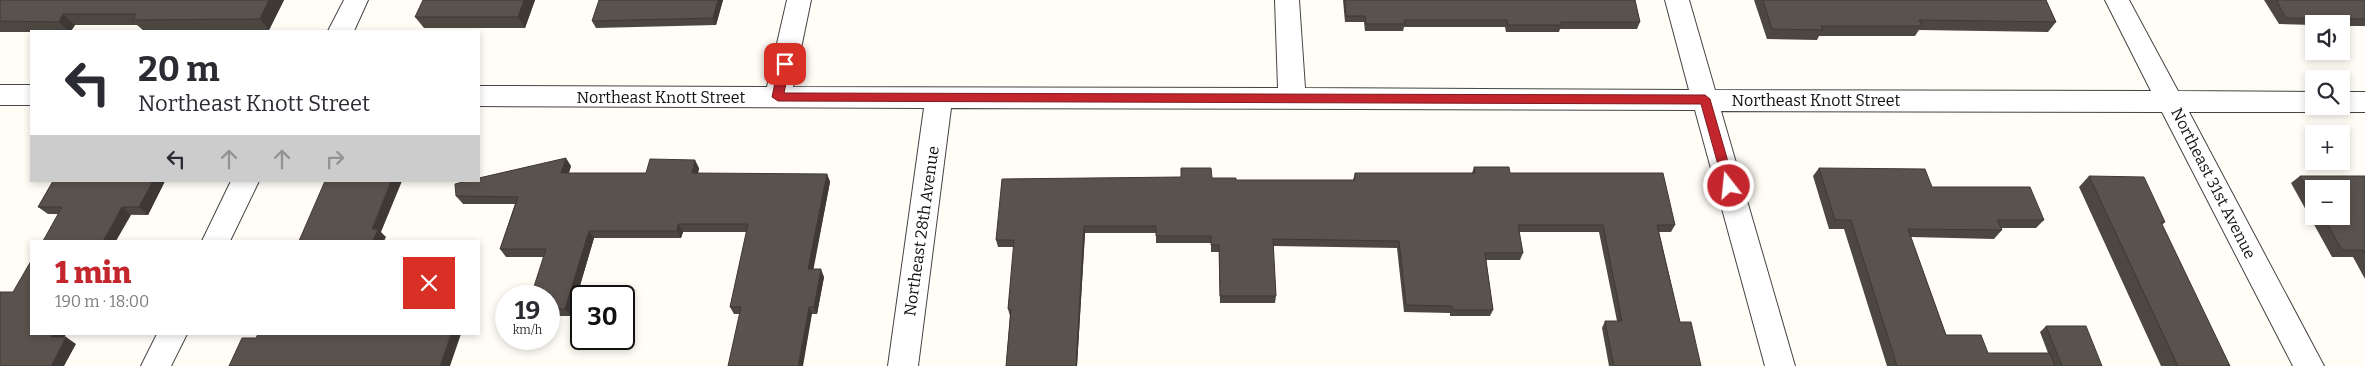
<!DOCTYPE html>
<html lang="en">
<head>
<meta charset="utf-8">
<style>
	body { margin:0; font-family:Bitter,serif; background:#f2f2f3; color:#2b2b33; height:100vh; display:flex; flex-direction:column; font-size:19px; white-space:nowrap }
	* { box-sizing:border-box; margin:0 }
	p { font-size:16px; color:#7c7c81 }
	.icon { flex:none; width:28px; height:28px; fill:none; stroke:currentColor; stroke-width:2; stroke-linecap:round; stroke-linejoin:round }
	.map { position:relative; flex:1; overflow:hidden }
	.details { position:absolute; left:30px; top:240px; width:450px; height:95px; display:flex; flex-direction:column; background:#fff; border-radius:0px; box-shadow:0 2px 8px #0003 }
	.details>* { flex:none }
	.banner { position:absolute; left:30px; top:30px; width:450px; height:152px; border-radius:0px; box-shadow:0 2px 8px #0003; background:#fff; color:#2b2b33; overflow:hidden }
	.controls { position:absolute; left:2305px; top:15px; display:grid; gap:10px }
	.controls a { display:grid; place-items:center; width:45px; height:45px; border-radius:0px; background:#fff; box-shadow:0 2px 8px #0003; font-size:25px }
	.speed { position:absolute; left:495px; top:285px; display:flex; gap:10px; font-size:25px; font-weight:700; text-align:center }
	.speed>* { display:grid; place-content:center; width:65px; height:65px; border-radius:50%; background:#fff; box-shadow:0 2px 8px #0003; line-height:1 }
	.speed small { font-size:12px; font-weight:400 }
	.speed .limit { border:2px solid #111; border-radius:8px; background:#fff; color:#111 }
	.pin { position:absolute; display:grid; place-items:center; width:42px; height:42px; color:#fff; margin:-21px; border-radius:10px; box-shadow:0 2px 8px #0006 }
	.me { position:absolute; width:55px; margin:-28px; rotate:344deg; stroke-linejoin:round; filter:drop-shadow(0 0 4px #0008) }
	.turn { display:flex; align-items:center; gap:18px; height:105px; padding:0 25px; font-size:22px }
	.turn .icon { width:65px; height:65px; stroke-width:2.5 }
	.turn b { display:block; font-size:35px; line-height:42px }
	.lanes { display:flex; align-items:center; height:48px; padding:0 25px; background:#0003; justify-content:center; gap:25px; direction:ltr }
	.lanes .off { opacity:.35 }
	.round { display:grid; place-items:center; flex:none; width:52px; height:52px; border-radius:0px; background:#f2f2f3 }
	.headline { display:flex; align-items:center; justify-content:space-between; height:85px; padding:0 25px }
	h1 { font-size:30px; font-weight:800; line-height:38px; color:#c4262e }
	.map>svg:first-child { display:block }
	.lines { fill:none; stroke-linecap:round; stroke-linejoin:round }
	.minor-casing { stroke:#444; stroke-width:2 }
	.minor { fill:#fff; fill-rule:evenodd }
	.wall { fill:#4d4742; fill-rule:evenodd }
	.shaded-wall { fill:#3f3936 }
	.building { fill:#5a524d; stroke:#3f3936 }
	.route { fill:#c4262e; stroke:#7f191e }
	.labels { text-anchor:middle; stroke-width:5; stroke-linejoin:round; paint-order:stroke }
	.street-label { font-size:16px; fill:#111; stroke:#fff }
</style>
</head>
<body>
<div class="map">
<svg width="2365" height="366" viewBox="0 0 2365 366">
	<rect width="100%" height="100%" fill="#fffdf5"/>
	<g class="lines">
		<g class="minor-casing">
			<path id="minor" d="M344,0H368L354,31H328Z
				M787,0H811L793,87L1278,88L1275,0H1299L1305,88L1689,90L1665,0H1689L1715,90L2151,91L2105,0H2129L2178,91L2314,92V106H2325L2323,109L2314,112H2189L2324,366H2293L2162,112L1721,111L1795,366H1765L1695,110L951,108L918,366H888L924,108L479,106V86L767,87Z
				M0,85H31V105H0Z
				M2341,92H2365V112H2341L2332,109L2330,106H2341Z
				M231,181H259L230,241H202Z
				M157,334H187L171,366H141Z"/>
		</g>
		<use href="#minor" class="minor"/>
	</g>
	<path class="wall" d="M0,0H284L269,30L144,31L137,25H75L71,31H31V32H0Z
		M535,0L525,28H424L415,17Z
		M723,0L716,25L596,28L592,21Z
		M1343,0H1635L1640,22L1637,29H1560L1559,32H1506L1505,27H1404L1403,31H1365L1364,22H1345Z
		M1754,0H2046L2056,22L2048,32L1919,30L1915,36H1819L1817,40L1767,39Z
		M2264,0H2365V26H2341V24H2314V25L2279,24Z
		M571,166L569,173H646L699,168L698,174H827L830,182L813,269L824,277L817,314H734L730,307L747,232H683L681,238H594L571,316H549V296L544,257H506L500,249L515,204H463L456,196Z
		M1474,167L1510,173L1675,225L1671,232H1659L1680,322L1701,366H1609L1602,328L1605,321H1617L1599,232H1519L1523,253L1520,260H1486L1493,310L1490,316H1450V313L1404,312L1397,248L1273,246L1276,296L1275,303H1220L1219,252H1211V243H1156V233H1085L1077,366H1006L1010,316L1008,309L1014,247H998L996,240L1212,178L1236,180H1353L1355,173H1472Z
		M1819,168L1932,187L2044,220L2036,228H2001L2002,230L1994,239L1911,237L1946,335L1988,353H2048L2040,332L2046,326L2102,366H1887L1844,229H1829L1813,176Z
		M2089,176L2165,222L2162,225L2230,366H2161L2079,187Z
		M2300,176H2365V279L2353,257H2332L2291,183ZM2314,189L2341,216H2314Z
		M53,181H165L148,215L48,214L38,207Z"/>
	<path class="shaded-wall" d="M269,0H284L269,30L260,19Z
		M524,0H535L525,28L518,17Z
		M718,0H723L716,25L713,18Z
		M63,14L75,25L71,31H69L59,22Z
		M566,158L571,166L566,181L561,173Z
		M695,160L699,168L696,181L692,173Z
		M827,174L830,182L812,277L808,269Z
		M153,181H165L148,215L139,207Z
		M391,181H402L381,232L386,237L384,241H373L372,229Z
		M122,207L131,215L116,241H103Z
		M678,224L683,232L681,238L677,231Z
		M1084,226L1085,233L1077,366H1076Z
		M589,231L594,238L571,316L565,309Z
		M821,269L824,277L817,314L814,307Z
		M809,307L812,314L803,366H798Z
		M53,334H66L61,344L51,337Z
		M451,334H461L450,366H440Z
		M66,337L76,344L64,366H51Z"/>
	<path class="building" d="M0,0H269L260,19L133,20L136,14H63L59,22L0,21Z
		M423,0H524L518,17H415Z
		M599,0H718L713,18L592,21Z
		M1345,0H1635L1640,22H1561V25H1508L1507,20H1404L1405,24H1366L1365,16H1346Z
		M1763,0H2046L2056,22L1919,20L1922,26H1821L1823,30L1772,29Z
		M2276,0H2365V19L2286,18Z
		M566,158L561,173H646L650,159L695,160L692,173L827,174L808,269H821L814,307H809L798,366H728L741,307H730L748,224H678L677,231H589L565,309H549V296H531L546,249H500L518,197L456,196L455,184L467,181H479V178Z
		M1474,167H1509L1510,173H1663L1675,225H1657L1680,322H1691L1701,366H1614L1605,321H1622L1603,225H1518L1523,253H1485L1493,310H1453L1452,306L1406,305L1399,241L1273,239L1276,296H1220L1219,245H1211V236H1156V226H1084L1076,366H1006L1011,309H1008L1014,240H996L1002,179L1181,177V168H1211L1212,178H1236V180H1355V173H1475Z
		M1819,168L1925,169L1932,187H2030L2044,220H1997L2002,230L1908,229L1946,335H1981L1988,353H2050L2055,366H1897L1851,220H1835Z
		M2089,176L2144,177L2165,222H2161L2230,366H2178Z
		M2300,176H2365V254L2363,250H2342L2323,216H2341V189H2314V200Z
		M53,181H153L139,207H122L103,241H43L62,207H38Z
		M325,181H391L372,229H378L373,241H299Z
		M31,261V334H53L51,337H66L51,366H0V292H13Z
		M2046,326H2086L2102,366H2062Z
		M258,334H451L440,366H229L242,338H256Z"/>
	<path class="route" d="M785,60L790,64L784,93L1705,95L1710,99L1735,186L1729,191L1724,186L1701,104L778,101L772,97L779,64Z"/>
	<g class="labels">
		<g class="street-label">
			<text x="661" y="103">Northeast Knott Street</text>
			<text x="1816" y="106">Northeast Knott Street</text>
			<text transform="translate(2214 183) rotate(63)" y="6">Northeast 31st Avenue</text>
			<text transform="translate(921 231) rotate(-82)" y="6">Northeast 28th Avenue</text>
		</g>
	</g>
</svg>
<div class="controls">
<a><svg class="icon" aria-label="sound" viewBox="0 0 24 24"><path d="M4 9h4l5-4v14l-5-4H4zM17 9q2 3 0 6"/></svg></a>
<a><svg class="icon" aria-label="search" viewBox="0 0 24 24"><circle cx="10" cy="10" r="6"/><path d="M15 15l6 6"/></svg></a>
<a>+</a>
<a>−</a>
</div>
<div class="speed"><div>19<small>km/h</small></div><div class="limit">30</div></div>
<div class="pin" style="left:785px;top:64px;background:#d93025"><svg class="icon" aria-label="arrive" viewBox="0 0 24 24"><path d="M6 21V4h12l-3 4 3 4H6"/></svg></div>
<svg class="me" style="left:1729px;top:186px" viewBox="-20 -20 40 40"><circle r="17" fill="#c4262e" stroke="#fff" stroke-width="3"/><path d="M0-11L8 9 0 5-8 9z" fill="#fff"/></svg>
<div class="banner">
<div class="turn"><svg class="icon" aria-label="left" viewBox="0 0 24 24"><path d="M17 20v-9H6M10 6l-5 5 5 5"/></svg><div><b>20 m</b>Northeast Knott Street</div></div>
<div class="lanes"><svg class="icon" aria-label="left" viewBox="0 0 24 24"><path d="M17 20v-9H6M10 6l-5 5 5 5"/></svg><svg class="icon off" aria-label="ahead" viewBox="0 0 24 24"><path d="M12 20V5M6 11l6-6 6 6"/></svg><svg class="icon off" aria-label="ahead" viewBox="0 0 24 24"><path d="M12 20V5M6 11l6-6 6 6"/></svg><svg class="icon off" aria-label="right" viewBox="0 0 24 24"><path d="M7 20v-9h11M14 6l5 5-5 5"/></svg></div>
</div>
<section class="details">
<div class="headline"><div><h1>1 min</h1><p>190 m · 18:00</p></div><a class="round" style="background:#d93025;color:#fff"><svg class="icon" aria-label="close" viewBox="0 0 24 24"><path d="M6 6l12 12M18 6L6 18"/></svg></a></div>
</section>
</div>
</body>
</html>
